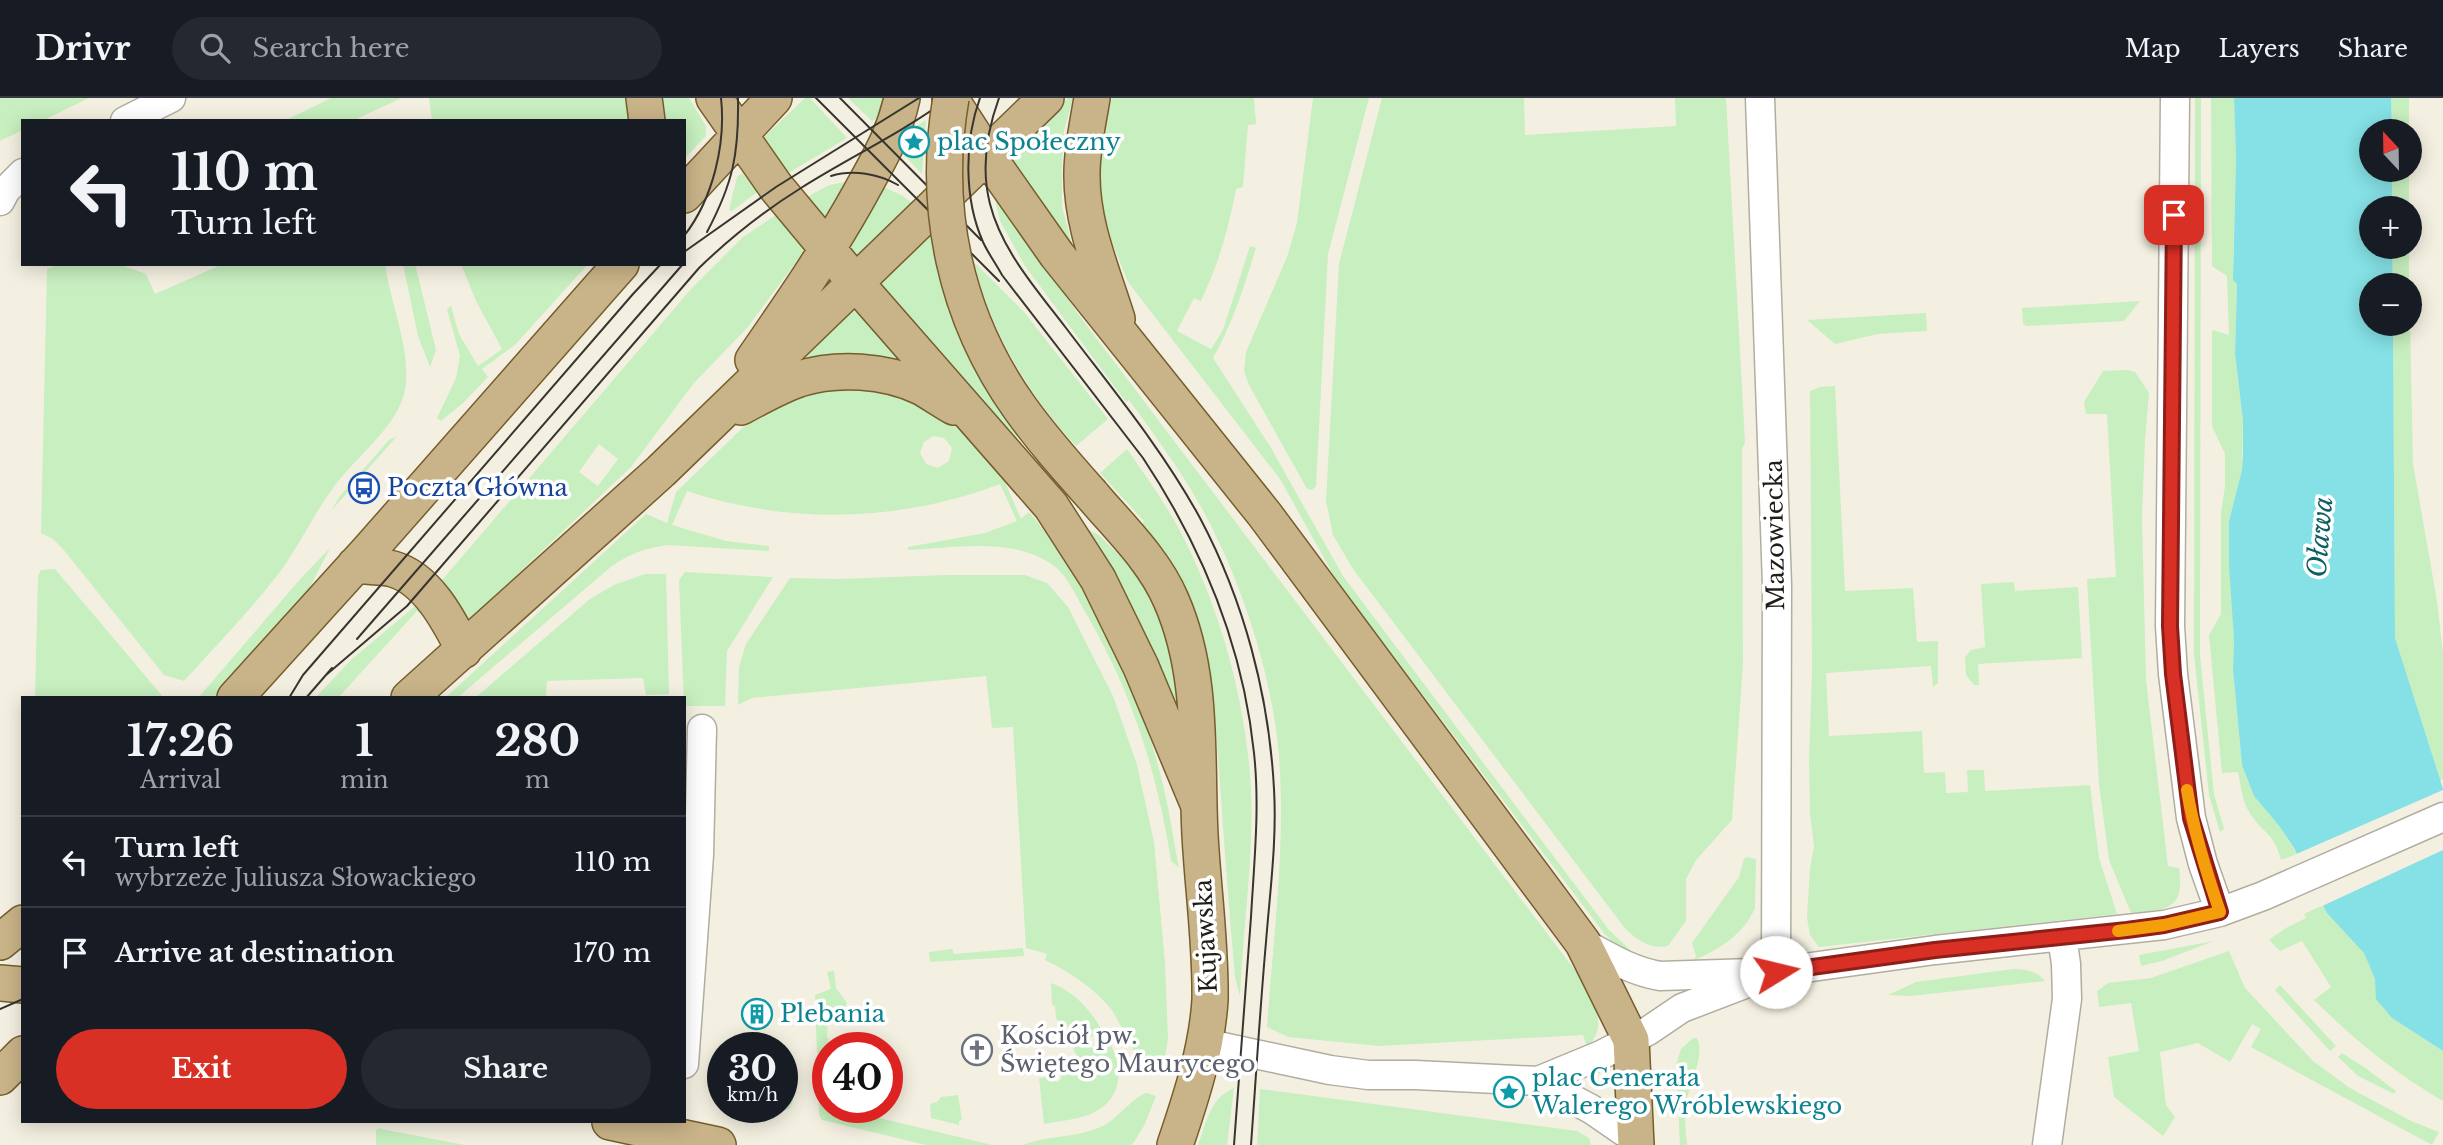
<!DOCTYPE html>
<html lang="en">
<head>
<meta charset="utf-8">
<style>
	body { margin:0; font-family:"Libre Baskerville",serif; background:#242831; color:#f1f3f6; height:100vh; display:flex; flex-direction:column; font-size:26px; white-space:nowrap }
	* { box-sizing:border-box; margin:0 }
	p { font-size:23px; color:#9ea1a6 }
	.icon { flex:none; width:38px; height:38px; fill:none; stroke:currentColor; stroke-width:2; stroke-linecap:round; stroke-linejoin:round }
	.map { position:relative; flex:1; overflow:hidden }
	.details { position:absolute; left:21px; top:598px; width:665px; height:427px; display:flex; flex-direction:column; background:#171b24; border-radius:0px; box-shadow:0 4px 18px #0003 }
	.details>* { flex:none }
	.banner { position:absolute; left:21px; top:21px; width:665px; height:147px; border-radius:0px; box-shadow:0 4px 18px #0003; background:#171b24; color:#f1f3f6; overflow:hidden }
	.needle { width:46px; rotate:338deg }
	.fabs { position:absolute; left:2359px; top:21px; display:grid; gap:14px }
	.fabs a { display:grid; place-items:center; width:63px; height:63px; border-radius:50%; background:#171b24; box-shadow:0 4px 18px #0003; font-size:35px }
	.speed { position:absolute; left:707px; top:934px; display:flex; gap:14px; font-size:35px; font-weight:700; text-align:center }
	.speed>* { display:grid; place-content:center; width:91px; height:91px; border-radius:50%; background:#171b24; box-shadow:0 4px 18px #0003; line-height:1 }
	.speed small { font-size:18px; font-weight:400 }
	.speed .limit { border:10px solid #d22; background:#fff; color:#111 }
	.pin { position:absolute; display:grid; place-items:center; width:60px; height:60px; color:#fff; margin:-30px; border-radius:14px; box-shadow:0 4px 10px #0006 }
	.me { position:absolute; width:77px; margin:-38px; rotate:81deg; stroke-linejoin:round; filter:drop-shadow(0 0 5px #0008) }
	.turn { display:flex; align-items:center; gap:24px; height:147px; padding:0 35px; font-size:32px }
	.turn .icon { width:91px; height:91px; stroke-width:2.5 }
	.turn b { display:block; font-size:49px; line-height:60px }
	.eta { display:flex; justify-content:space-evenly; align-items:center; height:119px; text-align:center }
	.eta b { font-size:42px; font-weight:800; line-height:49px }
	.cta { display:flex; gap:14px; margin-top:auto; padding:14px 35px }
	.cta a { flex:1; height:80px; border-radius:42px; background:#d93025; color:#fff; font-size:28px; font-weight:800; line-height:80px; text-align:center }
	.cta a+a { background:#242831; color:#f1f3f6 }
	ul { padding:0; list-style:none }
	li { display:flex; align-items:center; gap:21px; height:91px; padding:0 35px; border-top:2px solid #363941 }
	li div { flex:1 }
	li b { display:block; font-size:26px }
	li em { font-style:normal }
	header { display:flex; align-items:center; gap:42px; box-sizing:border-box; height:98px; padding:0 35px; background:#171b24; border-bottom:2px solid #363941 }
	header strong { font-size:33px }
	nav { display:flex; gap:38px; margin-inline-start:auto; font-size:24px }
	.search { width:490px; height:63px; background:#242831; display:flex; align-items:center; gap:18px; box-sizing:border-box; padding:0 24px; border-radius:38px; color:#9ea1a6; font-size:26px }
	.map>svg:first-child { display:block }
	.green { fill:#c7efbf; fill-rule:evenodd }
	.water { fill:#85e1e5 }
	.pier { fill:#f4f0e1 }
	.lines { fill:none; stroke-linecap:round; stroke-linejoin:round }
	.minor-casing { stroke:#b1ad9f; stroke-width:31 }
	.major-casing { stroke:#765d2d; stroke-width:38 }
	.minor { stroke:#fff; stroke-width:28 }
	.major { stroke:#c9b388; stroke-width:35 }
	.tram { stroke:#38352f; stroke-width:2 }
	.major-bridge-casing { stroke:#765d2d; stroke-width:38; stroke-linecap:butt }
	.major-bridge { stroke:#c9b388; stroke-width:35 }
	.route-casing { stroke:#8d1f18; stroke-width:18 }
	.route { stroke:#d93025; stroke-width:12 }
	.slow { stroke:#f59e0b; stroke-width:12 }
	.labels { text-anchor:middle; stroke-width:7; stroke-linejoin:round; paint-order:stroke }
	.culture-label { font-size:24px; fill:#0d838f; stroke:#fff; text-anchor:start }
	.transit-label { font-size:24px; fill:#164399; stroke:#fff; text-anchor:start }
	.street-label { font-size:24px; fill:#1f1d18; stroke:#fff }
	.worship-label { font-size:24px; fill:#5b616d; stroke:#fff; text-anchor:start }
	.water-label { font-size:26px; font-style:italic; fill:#0f5f62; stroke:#fff }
</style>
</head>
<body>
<header>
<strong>Drivr</strong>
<div class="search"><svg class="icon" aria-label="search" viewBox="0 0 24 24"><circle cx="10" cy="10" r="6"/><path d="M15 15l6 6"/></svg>Search here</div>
<nav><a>Map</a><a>Layers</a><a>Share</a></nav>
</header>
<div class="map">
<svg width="2443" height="1047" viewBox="0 0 2443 1047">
	<rect width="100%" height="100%" fill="#f4f0e1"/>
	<path class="green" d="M0,0H89L42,23H23V32L0,43Z
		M331,0H402L352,23H284Z
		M429,0H628L631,23H432Z
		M659,0H689L706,28V38L684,61V23H662Z
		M805,0H810L847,40L785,77L763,50L764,39Z
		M848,0H888L885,15L872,23Z
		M1068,0H1073L1064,33L1062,66V109L1073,149L1071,152L1007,61Z
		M1112,0H1254L1256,26L1248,27L1243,89L1236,91C1228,133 1219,164 1201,203L1194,200L1177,233L1211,251L1223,232L1250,148L1256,150C1244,188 1233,225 1213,260L1271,350L1343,478L1609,832L1642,863L1620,852L1604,835L1362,517L1333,476L1280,381L1128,184L1111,142L1101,101L1099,62L1103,31Z
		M1313,0H1369L1328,156L1316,388L1312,392L1307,391L1249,287L1244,273L1246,254L1287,159L1297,125Z
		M1382,0H1524L1525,37L1676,28L1675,0H1726L1745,344L1742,351L1743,565L1732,722L1696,762L1686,781V823L1668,848C1650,852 1635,841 1624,829L1353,471L1333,437L1326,403L1339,166Z
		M2195,0H2201L2200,558L2214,696L2224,731L2220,734L2209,697L2194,557Z
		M2211,0H2234L2236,60L2233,164L2237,186L2235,255L2243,323L2242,372L2229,423L2234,542L2233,572L2242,667L2254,698L2280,729L2297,756L2281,762C2274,735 2265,737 2251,717C2242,704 2241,689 2238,674L2222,675L2209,537L2221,516V415L2225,388V356L2212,328V232L2229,237L2227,178L2212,168Z
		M2391,0H2409V33H2392Z
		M926,22L922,76L903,56L910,32Z
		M2392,72H2409V110H2392Z
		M742,75L756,91V95L732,113L729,112L737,79Z
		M850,83L825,121L807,99L829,87Z
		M880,87L903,98L915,107L857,158L844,144Z
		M993,94L1081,220L1577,875C1589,898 1611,924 1589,947L1587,948L1583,937L1379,948L1288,939L1267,929C1273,840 1286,748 1279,659C1273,578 1240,478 1200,407C1179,370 1154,336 1129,302L1126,304L1025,168L1000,123Z
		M776,117L805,152L747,230L694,285L631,369L452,538L442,534L417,513L338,600H315L352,561L431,495L691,191L743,139ZM599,346L618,361L598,388L579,374Z
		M933,136L964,247L986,289L1021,346L879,186Z
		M2392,149H2409V187H2393Z
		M974,164L1024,214L1108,321L1076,348C1028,297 990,232 974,164Z
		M59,166H118L146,176L155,196L223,166H385C390,205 412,253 405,292C398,329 354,360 333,390C314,416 301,444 282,471C253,510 217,546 184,583L164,577L63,451L53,441L41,435L47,171Z
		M403,166H415L436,252L430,269L418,238Z
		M461,166H588L516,246L482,271L488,279L463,305L441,323L437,320L456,280L460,258L447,211L451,208L459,236L478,268L502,251L476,203Z
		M2140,203L2124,223L2026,228L2023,225L2022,210Z
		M856,207L912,271L808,266L803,259Z
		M1926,215L1927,233L1878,236L1835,246L1807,222Z
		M2410,222L2413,366L2437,503L2443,556V681L2439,684L2395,540L2393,226H2410Z
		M2127,272L2135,274L2149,295L2145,342L2142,419L2146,582L2168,768L2179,770C2185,813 2167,811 2131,815L2109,762L2099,686L2087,481L2116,479L2107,316H2086L2084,304L2103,273Z
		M1835,288L1845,493L1913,490L1917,544L1938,543V585L1933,589L1931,568L1826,575L1829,638L1922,633L1924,675L1945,674L1946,695L1968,694L1967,672H1984L1985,693L2090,687L2099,760L2117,816L1819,849L1810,837L1807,820L1810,770L1814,749L1810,715L1809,662L1812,573L1810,293L1820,289Z
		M838,290L887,291L944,316L962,332L1005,384L1021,421L1029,414C1096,493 1143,596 1165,696C1171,721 1174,746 1179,770L1171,763C1157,673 1131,591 1084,512C1075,496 1066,475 1050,465C1011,439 952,450 908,452V449L985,435L1017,423L1000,386C900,424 789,427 687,393L672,427L726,443L769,448V453L668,447C646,450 631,455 612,468L457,600H445L646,416L667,425L676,394L756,317L810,293ZM933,338L944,340L952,350L949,363L938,370L926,366L920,355L924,344Z
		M397,338L331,413L340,398L389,342Z
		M1127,351C1145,377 1164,403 1179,431C1220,509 1246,602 1251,691C1254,759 1243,829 1240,898L1235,880C1230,820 1225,760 1221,700C1213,593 1214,513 1141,427L1144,423L1100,375Z
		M1074,412L1089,432L1099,437L1142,480L1167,529L1182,613L1177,615Z
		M330,450L308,493L213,600H198L302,479Z
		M55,471L164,600H35L38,478L41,472Z
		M685,474L773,479L727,553L725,608H684L679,482Z
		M645,476H666L669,596L646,597L643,580L547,583L546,600H475L590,501L614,487Z
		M946,477H1025L1047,485L1068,509L1113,598L1137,667L1154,744L1165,865L1168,941L1163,972C1156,969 1148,967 1143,963C1130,952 1122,926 1111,911C1094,890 1070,874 1045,862L1047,856L1026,850L1013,629L992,630L986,578L752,600L738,607L739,569L746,546L790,480L838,481Z
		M2014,484L2015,493L2078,489L2082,560L1978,566L1979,587H1974L1966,577L1965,559L1971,552L1985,549L1981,486Z
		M1747,759L1756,761L1755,810C1744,836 1719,852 1694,862L1696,858L1692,845L1739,779L1744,761Z
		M2323,807L2364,855L2392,920L2443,953V1003C2392,973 2356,943 2314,902L2331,889L2302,843L2280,853L2269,842L2286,830L2306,820L2304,816Z
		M2214,843L2162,863L2141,868L2139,857Z
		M1023,850L1024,858L930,864L929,854L952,851L954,856Z
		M2229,853L2245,890L2313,963L2350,990L2411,1023L2439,1034L2432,1047L2251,949L2261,931L2252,926L2230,964L2198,945L2160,954L2166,1007L2175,1019L2163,1038L2114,999L2108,959L2139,953L2131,905L2099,909L2097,893L2108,885L2151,880Z
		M2013,871C2026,871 2037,873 2045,883L1911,898L1888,897L1916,884Z
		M834,873L836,890L847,905L838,927H836L835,920L828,921L827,940L829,941L823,953L817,955L815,897L831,891L827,874Z
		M1051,885C1078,895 1093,916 1107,940L1101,941L1100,937L1089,938L1091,950L1101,949L1102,946L1109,944C1126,973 1121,1005 1088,1017C1074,1022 1059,1023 1044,1026L1039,980L1047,979L1057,984L1061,981L1063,968L1075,964L1078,959L1070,945L1074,937L1073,931L1061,926L1056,920L1055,908L1052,907Z
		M2280,887L2336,948L2330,953L2275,892Z
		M1693,940H1697C1706,959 1688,986 1686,1007C1684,1020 1686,1034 1687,1047H1680L1676,967L1681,951Z
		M2342,955L2364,969L2396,993L2394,996L2358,978L2338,959Z
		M782,966H788C796,975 796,1002 789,1011L782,1013L771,1010H782Z
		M818,990H828V1010H838L992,1047H926L822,1022L819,1017Z
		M1234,990L1227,1047H1198C1206,1025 1210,1000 1234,990Z
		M1260,991L1577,1033L1589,1040L1591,1047H1257Z
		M1147,995L1156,998L1144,1028L1132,1047H1023C1049,1037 1078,1040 1103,1028C1118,1020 1135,997 1147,995Z
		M958,997L962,1022L959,1023V1027L931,1020L930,1006L937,1004L941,999Z
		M379,1030L381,1031L465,1047H376V1032Z"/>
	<path class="water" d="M2234,0H2391L2392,33H2371V72H2392V110H2371V149H2392L2393,187H2371V226H2393L2395,540L2443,691V953L2392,920L2376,901L2375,881L2364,855L2327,815L2294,750L2280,729L2254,698L2242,667L2233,572L2234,542L2229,467V423L2242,372L2243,354V323L2235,255L2237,186L2233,182L2236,60Z"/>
	<path class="pier" d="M2443,692V752L2320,809L2294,757Z"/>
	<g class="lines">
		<g class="minor-casing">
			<path id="minor" d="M1760,0L1777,487L1776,874
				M2175,0L2170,528L2173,576L2191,720L2203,766L2220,814
				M125,23L171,0
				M0,103L6,92L23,75
				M1583,845C1609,859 1631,873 1660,878L1752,875
				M1204,945L1330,972L1368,977H1416L1538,983L1601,957L1648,933L1682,910L1776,874L1935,852L2164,827L2220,814L2263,798L2443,719
				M684,966L699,757L702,631
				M1538,983L1591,1011L1636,1042
				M2047,1047L2067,901L2066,866L2062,839"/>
		</g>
		<g class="major-casing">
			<path id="major" d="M644,0L647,23
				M714,0L776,89L855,184L1051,408L1098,481L1141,569L1199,708
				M950,0L986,56L1057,157L1265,417L1583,845L1631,942L1636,1047
				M1092,0C1088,25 1082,50 1082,75C1081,125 1102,173 1117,221
				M684,97L774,0
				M753,262C791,207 829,152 861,94C879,61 894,37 902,0
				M741,309C759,299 779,288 799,281C837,269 885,272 921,289C932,295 943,303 954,309
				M1092,397C1120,430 1154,462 1171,502C1204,577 1196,658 1200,737C1203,792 1211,847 1210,902C1207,951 1191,1000 1175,1047
				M355,467C367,469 382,468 393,471C428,481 449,523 464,552
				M235,600L370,451L621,166
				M409,600L661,373L1046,0
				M0,844L23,825
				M0,885L23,887
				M0,979L23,956
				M610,1024L718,1047"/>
		</g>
		<use href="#minor" class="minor"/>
		<use href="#major" class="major"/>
		<path class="tram" d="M816,0L999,183
			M840,0L981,142
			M980,0C964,44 964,101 983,144C988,155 996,166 1002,177L1143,360C1202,449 1243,548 1254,655C1260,710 1254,765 1251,819C1246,895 1240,971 1234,1047
			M999,0C987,33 981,71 990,106C1002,153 1037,192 1066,230C1113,292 1163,352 1200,420C1244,503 1269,597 1274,691C1277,742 1270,793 1266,844C1260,911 1256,979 1251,1047
			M831,78C853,71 879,76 898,87
			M707,134C733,85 739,56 738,0
			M684,138C713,101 726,46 721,0
			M684,154L776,89L919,0
			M357,541L683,166
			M326,577L407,508L699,170C731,139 764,113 801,90C850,59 902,35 949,0
			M289,600L303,577L633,196L661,166
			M306,600L332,570
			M0,911L23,901"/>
		<g class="major-bridge-casing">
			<path id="major-bridge" d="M951,0C932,110 955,219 1020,310C1042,341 1067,369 1092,397"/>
		</g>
		<use href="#major-bridge" class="major-bridge"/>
	</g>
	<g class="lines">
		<g class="route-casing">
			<path id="route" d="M1776,874L1935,852L2127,832L2164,827L2220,814L2191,720L2173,576L2170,528L2174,117"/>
		</g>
		<use href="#route" class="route"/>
		<path class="slow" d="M2118,833L2164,827L2220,814C2206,774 2194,734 2187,692"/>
	</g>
	<defs>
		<g id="sight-ring" transform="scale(1.575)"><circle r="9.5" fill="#fff" stroke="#0f9aa8" stroke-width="1.5"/><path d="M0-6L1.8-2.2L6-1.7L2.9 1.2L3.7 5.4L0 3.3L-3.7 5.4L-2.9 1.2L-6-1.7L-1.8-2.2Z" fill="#0f9aa8"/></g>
		<g id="bus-ring" transform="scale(1.575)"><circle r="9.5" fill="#fff" stroke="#1a4fb4" stroke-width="1.5"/><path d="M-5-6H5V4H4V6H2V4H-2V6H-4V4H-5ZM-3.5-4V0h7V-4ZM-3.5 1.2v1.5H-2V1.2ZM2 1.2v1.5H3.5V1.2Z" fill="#1a4fb4"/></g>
		<g id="building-ring" transform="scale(1.575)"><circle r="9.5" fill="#fff" stroke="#0f9aa8" stroke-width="1.5"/><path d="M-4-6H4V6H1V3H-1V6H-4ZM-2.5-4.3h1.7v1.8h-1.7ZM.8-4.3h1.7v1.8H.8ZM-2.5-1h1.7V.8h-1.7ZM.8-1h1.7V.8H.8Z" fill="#0f9aa8"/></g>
		<g id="church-ring" transform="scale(1.575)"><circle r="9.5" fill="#fff" stroke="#6b7280" stroke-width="1.5"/><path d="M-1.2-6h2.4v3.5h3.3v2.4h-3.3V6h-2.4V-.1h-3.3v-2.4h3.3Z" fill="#6b7280"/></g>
	</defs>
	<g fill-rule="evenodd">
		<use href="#sight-ring" x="914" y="44"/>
		<use href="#bus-ring" x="364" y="390"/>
		<use href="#building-ring" x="757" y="916"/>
		<use href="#church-ring" x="977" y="952"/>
		<use href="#sight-ring" x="1509" y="994"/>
	</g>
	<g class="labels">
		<g class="culture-label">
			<text x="937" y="52">plac Społeczny</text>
			<text x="780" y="924">Plebania</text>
			<text x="1532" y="988">plac Generała<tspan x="1532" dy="28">Walerego Wróblewskiego</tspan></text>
		</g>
		<g class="transit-label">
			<text x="387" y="398">Poczta Główna</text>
		</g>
		<g class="street-label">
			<text transform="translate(1775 437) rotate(-91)" y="8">Mazowiecka</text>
			<text transform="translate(1206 838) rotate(-93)" y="8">Kujawska</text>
		</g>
		<g class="worship-label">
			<text x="1000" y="946">Kościół pw.<tspan x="1000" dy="28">Świętego Maurycego</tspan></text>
		</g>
		<g class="water-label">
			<text transform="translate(2320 439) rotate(-85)" y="9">Oława</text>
		</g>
	</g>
</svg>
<div class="fabs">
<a><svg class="needle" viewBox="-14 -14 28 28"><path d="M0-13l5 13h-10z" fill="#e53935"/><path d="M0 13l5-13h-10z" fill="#9ea1a6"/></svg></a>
<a>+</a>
<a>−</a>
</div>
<div class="speed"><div>30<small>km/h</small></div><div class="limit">40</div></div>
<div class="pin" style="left:2174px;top:117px;background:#d93025"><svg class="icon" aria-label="arrive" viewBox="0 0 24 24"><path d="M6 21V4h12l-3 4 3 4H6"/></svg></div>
<svg class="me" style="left:1776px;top:874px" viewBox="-20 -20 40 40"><circle r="19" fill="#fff"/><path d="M0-13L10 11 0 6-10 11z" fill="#d93025"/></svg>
<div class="banner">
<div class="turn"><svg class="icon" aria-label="left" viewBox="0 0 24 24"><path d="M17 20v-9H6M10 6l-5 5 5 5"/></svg><div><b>110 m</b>Turn left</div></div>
</div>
<section class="details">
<div class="eta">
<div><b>17:26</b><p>Arrival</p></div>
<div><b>1</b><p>min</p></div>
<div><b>280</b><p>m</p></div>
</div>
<ul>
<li><svg class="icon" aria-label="left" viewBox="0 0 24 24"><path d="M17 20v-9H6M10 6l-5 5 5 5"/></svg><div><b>Turn left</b><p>wybrzeże Juliusza Słowackiego</p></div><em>110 m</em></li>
<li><svg class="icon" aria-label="arrive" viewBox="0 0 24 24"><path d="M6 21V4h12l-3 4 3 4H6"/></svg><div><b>Arrive at destination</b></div><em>170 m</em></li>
</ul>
<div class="cta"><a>Exit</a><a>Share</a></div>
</section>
</div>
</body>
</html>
